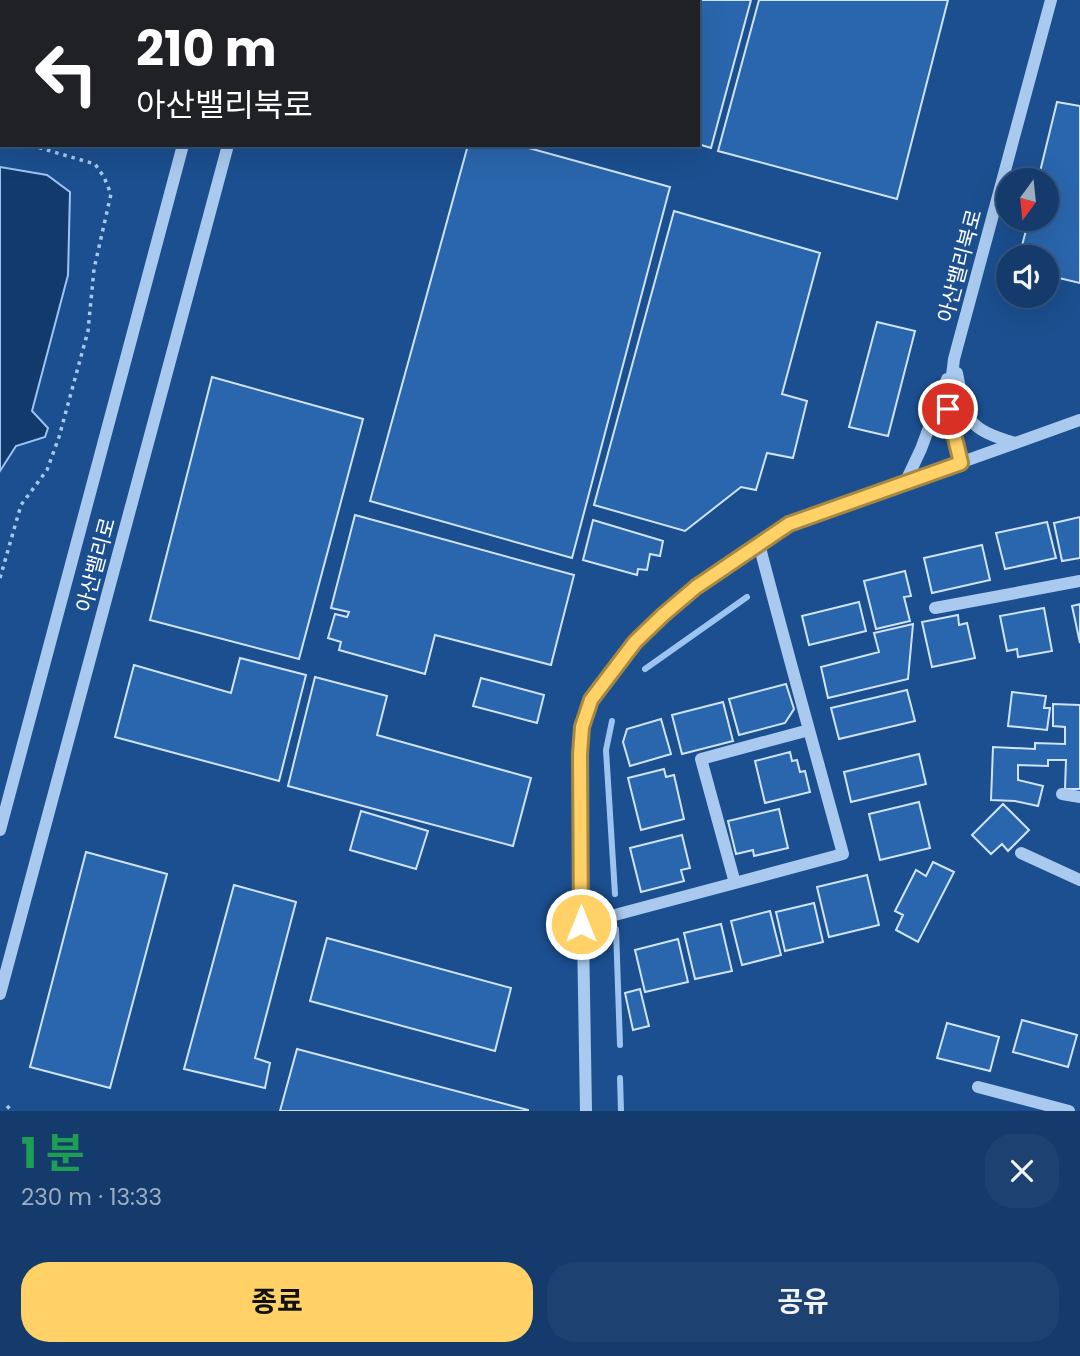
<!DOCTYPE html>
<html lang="ko">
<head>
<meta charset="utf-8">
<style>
	body { margin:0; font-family:Poppins,"Noto Sans KR",sans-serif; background:#1d4271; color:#f1f3f6; height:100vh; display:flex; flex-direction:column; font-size:26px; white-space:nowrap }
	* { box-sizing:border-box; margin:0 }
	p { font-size:23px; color:#9dadc1 }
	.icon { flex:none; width:38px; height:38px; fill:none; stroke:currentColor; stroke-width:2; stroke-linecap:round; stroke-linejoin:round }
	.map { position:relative; height:1111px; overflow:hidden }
	.side { display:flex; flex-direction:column; background:#143b6b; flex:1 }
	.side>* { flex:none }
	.guide { position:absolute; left:0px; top:0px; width:700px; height:147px; box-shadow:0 7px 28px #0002,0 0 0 2px #33557e; background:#202124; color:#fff; overflow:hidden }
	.needle { width:46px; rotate:195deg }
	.controls { position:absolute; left:996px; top:168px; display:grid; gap:14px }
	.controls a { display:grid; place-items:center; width:63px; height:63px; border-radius:50%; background:#143b6b; box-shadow:0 7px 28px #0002,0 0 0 2px #33557e; font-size:35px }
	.pin { position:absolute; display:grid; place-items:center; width:60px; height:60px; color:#fff; margin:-30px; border:4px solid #fff; border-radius:50%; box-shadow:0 2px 7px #0007 }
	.me { position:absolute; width:77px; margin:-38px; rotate:0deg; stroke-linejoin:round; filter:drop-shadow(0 0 5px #0008) }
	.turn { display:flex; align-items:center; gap:24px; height:147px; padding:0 21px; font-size:32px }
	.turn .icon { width:91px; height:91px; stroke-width:2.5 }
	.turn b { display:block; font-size:49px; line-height:60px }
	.round { display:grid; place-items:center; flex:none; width:74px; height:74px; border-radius:28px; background:#1d4271 }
	.head { display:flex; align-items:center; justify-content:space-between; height:119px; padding:0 21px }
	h1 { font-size:42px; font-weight:700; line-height:52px; color:#1e9e55 }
	.action { display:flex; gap:14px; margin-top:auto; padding:14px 21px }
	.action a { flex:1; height:80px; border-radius:28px; background:#ffd166; color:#111; font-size:28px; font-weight:700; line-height:80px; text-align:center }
	.action a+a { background:#1d4271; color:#f1f3f6 }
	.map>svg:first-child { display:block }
	.water { fill:#123a6d; stroke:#9cc4f0; stroke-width:2 }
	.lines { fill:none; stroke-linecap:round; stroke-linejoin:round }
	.stream { stroke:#9cc4f0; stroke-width:6 }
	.building { fill:#2a66ad; stroke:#cfe3fa; stroke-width:2 }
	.path { stroke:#a9c9ee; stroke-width:3.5; stroke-dasharray:3.5 5; stroke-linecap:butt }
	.minor { stroke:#a9c9ee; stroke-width:12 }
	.route-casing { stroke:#a68842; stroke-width:18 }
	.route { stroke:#ffd166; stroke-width:12 }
	.labels { text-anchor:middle; stroke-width:7; stroke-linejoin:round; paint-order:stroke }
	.street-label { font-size:21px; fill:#fff; stroke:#1b4f8f }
</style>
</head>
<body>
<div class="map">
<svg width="1080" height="1111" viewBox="0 0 1080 1111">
	<rect width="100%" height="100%" fill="#1b4f8f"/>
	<path class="water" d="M0,167L47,175L70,192L68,275L32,411L48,428L45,437L16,446L0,471Z"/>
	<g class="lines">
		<path class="stream" d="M645,669L747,597
			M612,721L606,750L615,894
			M616,929L620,1045
			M620,1078L621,1111"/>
	</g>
	<path class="building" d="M490,0H751L711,148L698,144V2H489Z
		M759,0H948L897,199L718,151Z
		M1057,102L1080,106V283L1046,275V257H1019L1029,219H1046V180H1038Z
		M468,145H518L670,187L572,558L370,501Z
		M674,211L820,253L782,394L807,401L793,458L767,453L756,490L741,487L685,531L594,505Z
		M877,322L915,331L888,436L849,427Z
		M212,377L363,419L299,659L150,620Z
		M355,515L574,575L551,665L435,635L425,674L339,650L341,642L328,638L335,614L347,617L349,612L331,608Z
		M1080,517V558L1062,561L1054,523Z
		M593,520L663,541L660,556L650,554L647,570L638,569L637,575L583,560Z
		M1047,522L1056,558L1005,569L996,533Z
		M982,545L990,580L932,593L924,558Z
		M905,571L911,596L904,597L910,621L876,629L864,581Z
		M859,602L866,631L809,645L802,616Z
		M1080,604V643L1072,606Z
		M1044,608L1052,651L1018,657L1017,649L1007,651L1000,616Z
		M958,615L959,625L967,623L975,658L932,667L922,622Z
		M913,624L908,679L828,698L821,667L879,652L874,633Z
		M240,658L306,675L279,781L115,737L134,665L231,693Z
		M315,677L387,696L377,735L531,778L513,846L288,786Z
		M481,678L544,695L537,723L473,706Z
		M786,684L794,709L785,723L739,735L729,699Z
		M907,690L915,721L839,739L831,708Z
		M1012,692L1046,696L1044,708H1050L1047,730L1008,726Z
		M723,702L733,741L682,754L672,715Z
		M1053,704L1080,705V789H1065L1066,760H1048V766L1018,765V780L1043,786L1038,806L1015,801L991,800L993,747L1035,749V743L1065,744V727L1053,726Z
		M661,719L671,754L630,766L623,742L627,729Z
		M790,752L792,761L797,760L800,772L805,771L810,792L765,803L755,761Z
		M919,754L926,784L851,802L844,772Z
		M664,769L666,777L674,775L684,819L641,830L628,778Z
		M919,802L930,848L880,860L869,814Z
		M1003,804L1029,830L1008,851L1002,844L991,854L972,835Z
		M779,809L788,848L754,856L753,850L736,854L728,821Z
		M361,811L428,831L416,869L350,850Z
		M682,835L690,868L681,870L684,881L641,892L630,848Z
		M86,852L167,874L110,1088L30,1067Z
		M933,862L954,872L918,942L896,930L903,915L895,911L916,870L926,876Z
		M867,875L879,925L829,937L817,887Z
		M234,885L296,902L255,1058L270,1063L265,1088L184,1069Z
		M814,903L823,942L785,951L776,912Z
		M770,911L781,955L742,965L731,921Z
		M721,924L732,971L695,979L684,933Z
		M327,938L511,988L495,1051L310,1001Z
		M678,939L688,982L645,992L635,950Z
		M640,989L649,1026L633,1030L625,993Z
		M1022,1020L1077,1035L1068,1067L1013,1052Z
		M947,1023L999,1037L990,1071L937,1058Z
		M297,1049L528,1110V1111H280Z"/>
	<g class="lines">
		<path class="path" d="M0,137H2
			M0,578L21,505L47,470L59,437L88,331L94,269L111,194L104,177L95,164L30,145
			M7,1106L12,1111"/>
		<path class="minor" d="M106,2L107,0
			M222,2V0
			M267,2V0
			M0,53H2
			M957,373C966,421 966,428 1015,443
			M961,463L948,409L954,359L1051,0
			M905,483L921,449L947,379
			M759,544C786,648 815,751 843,854L735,883L701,759L809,730
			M935,608L1080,581
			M1062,794L1080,797
			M0,830L183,145
			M1021,853L1080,880
			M581,924L735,883
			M0,994L228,145
			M978,1087L1069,1111
			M586,1111L580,754L582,727L591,700L635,642L663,615L697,587L759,544L789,525L802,519L1080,420"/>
	</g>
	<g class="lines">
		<g class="route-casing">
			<path id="route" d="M581,924L580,754L582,727L591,700L597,692L635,642L663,615L696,587L789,524L961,463L948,409"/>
		</g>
		<use href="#route" class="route"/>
	</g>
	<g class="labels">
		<g class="street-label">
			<text transform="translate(960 266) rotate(-75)" y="7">아산밸리북로</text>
			<text transform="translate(96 565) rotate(-75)" y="7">아산밸리로</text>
		</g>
	</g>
</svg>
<div class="controls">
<a><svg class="needle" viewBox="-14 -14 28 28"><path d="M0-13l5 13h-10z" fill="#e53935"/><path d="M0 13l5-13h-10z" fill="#9dadc1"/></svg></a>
<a><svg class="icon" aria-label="sound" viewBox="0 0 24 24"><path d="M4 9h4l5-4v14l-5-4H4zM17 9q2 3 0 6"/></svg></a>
</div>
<div class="pin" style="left:948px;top:409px;background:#d93025"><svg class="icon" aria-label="arrive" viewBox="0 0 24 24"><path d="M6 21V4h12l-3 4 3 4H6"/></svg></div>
<svg class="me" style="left:581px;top:924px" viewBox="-20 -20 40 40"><circle r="17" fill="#ffd166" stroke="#fff" stroke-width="3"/><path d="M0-11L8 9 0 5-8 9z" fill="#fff"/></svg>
<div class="guide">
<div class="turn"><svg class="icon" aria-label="left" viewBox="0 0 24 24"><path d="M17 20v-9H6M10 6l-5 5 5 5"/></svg><div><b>210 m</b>아산밸리북로</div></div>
</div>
</div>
<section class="side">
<div class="head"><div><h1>1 분</h1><p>230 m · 13:33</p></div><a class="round"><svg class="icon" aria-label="close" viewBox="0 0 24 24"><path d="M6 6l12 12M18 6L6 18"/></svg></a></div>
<div class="action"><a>종료</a><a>공유</a></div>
</section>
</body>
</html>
